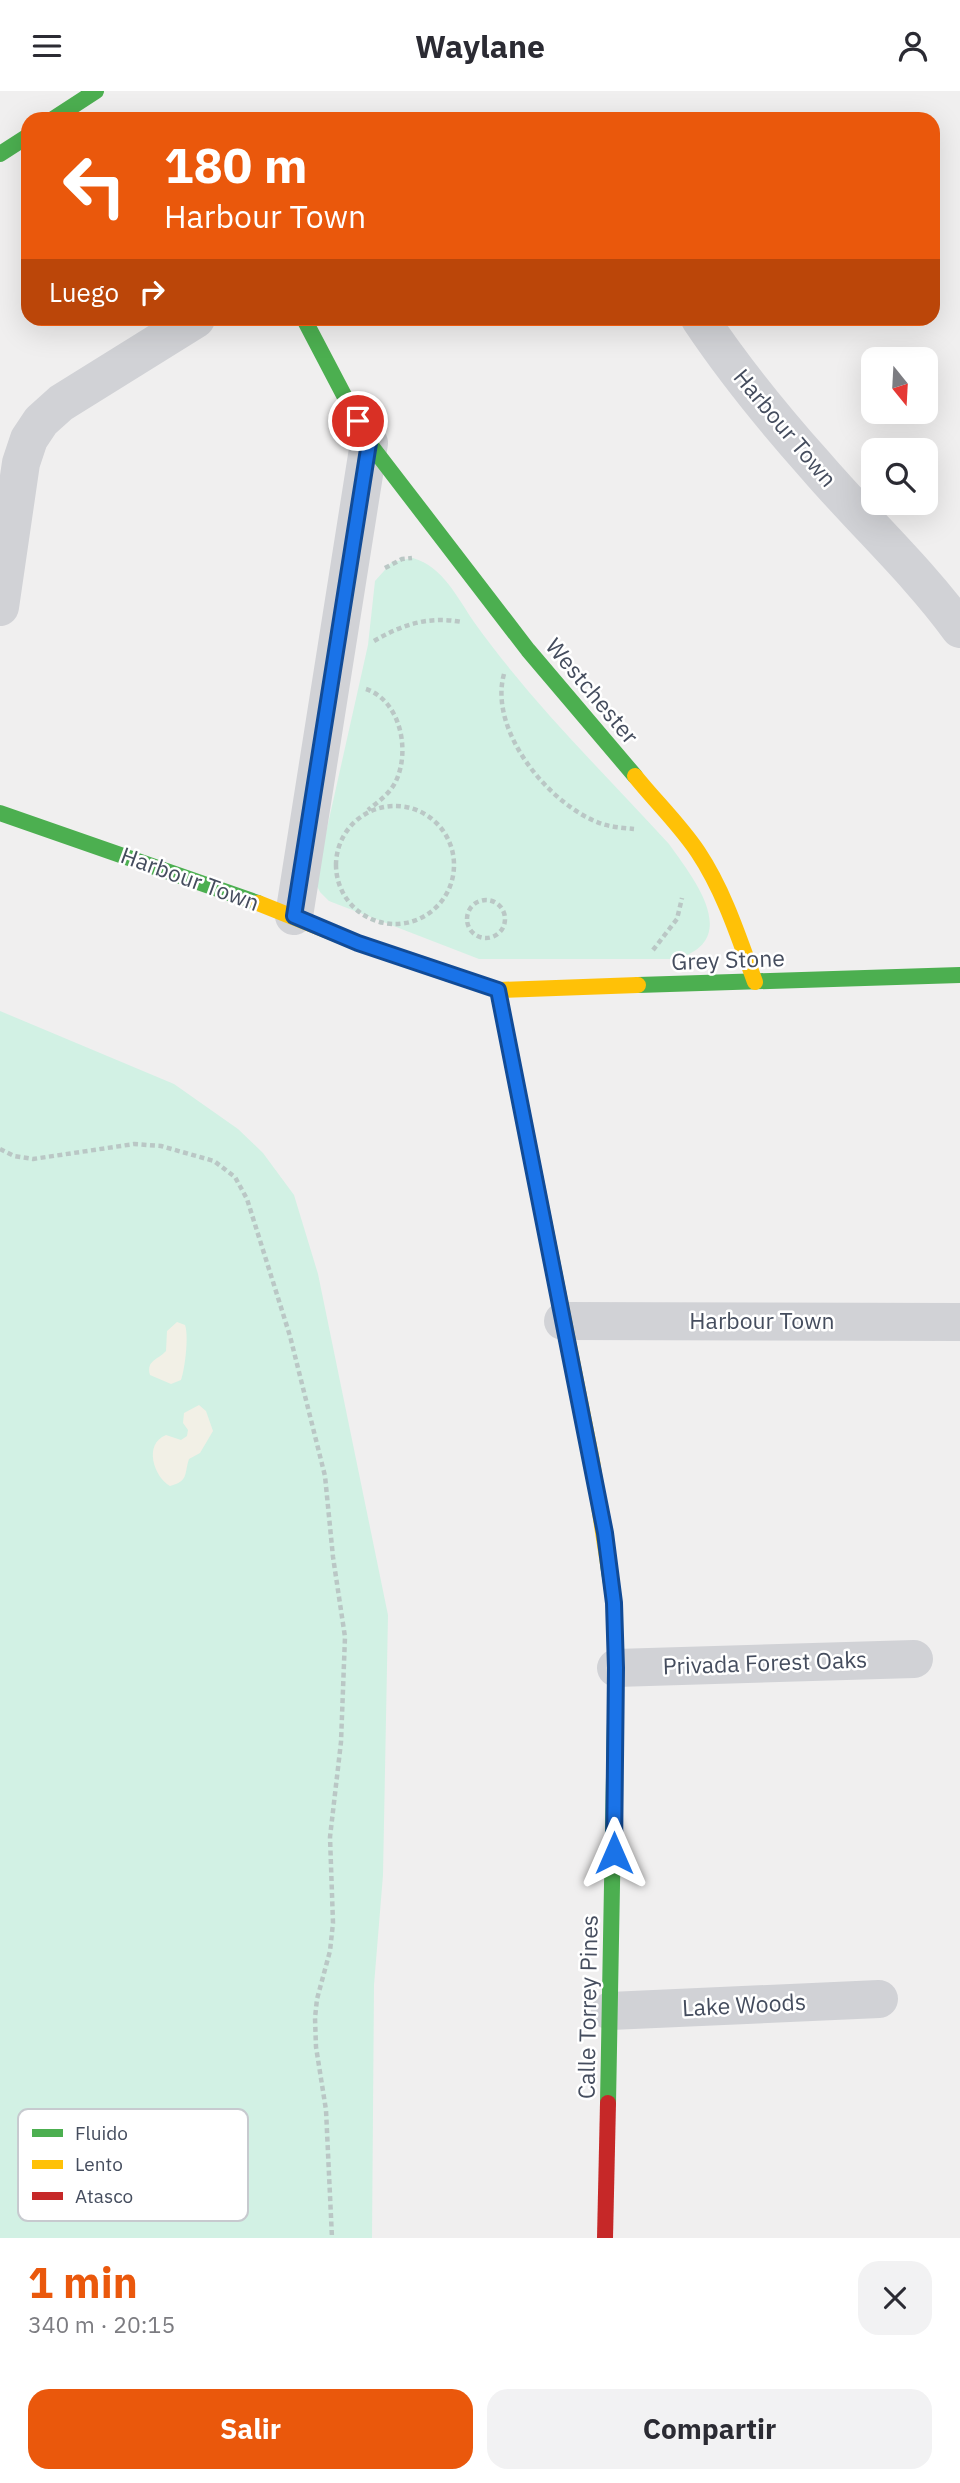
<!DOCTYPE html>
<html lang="es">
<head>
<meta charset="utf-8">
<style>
	body { margin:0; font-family:"IBM Plex Sans",sans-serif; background:#f2f2f3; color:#2b2b33; height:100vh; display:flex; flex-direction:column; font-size:26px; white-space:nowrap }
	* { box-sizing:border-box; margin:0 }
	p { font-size:23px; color:#7c7c81 }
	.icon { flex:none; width:38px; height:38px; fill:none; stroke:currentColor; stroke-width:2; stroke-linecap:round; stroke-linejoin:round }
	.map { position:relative; height:2147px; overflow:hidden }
	.details { display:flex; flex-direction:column; background:#fff; flex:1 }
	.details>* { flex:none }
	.guide { position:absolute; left:21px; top:21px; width:919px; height:214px; border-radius:21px; box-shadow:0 7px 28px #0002; background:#ea580c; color:#fff; overflow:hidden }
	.needle { width:46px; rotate:162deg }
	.tools { position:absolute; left:861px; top:256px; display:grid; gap:14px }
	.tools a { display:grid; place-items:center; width:77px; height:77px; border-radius:14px; background:#fff; box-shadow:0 7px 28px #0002; font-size:35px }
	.pin { position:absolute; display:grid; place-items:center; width:60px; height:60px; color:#fff; margin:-30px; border:4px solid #fff; border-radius:50%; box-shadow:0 2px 7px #0007 }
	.me { position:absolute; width:77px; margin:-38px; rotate:0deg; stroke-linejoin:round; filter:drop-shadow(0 0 5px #0008) }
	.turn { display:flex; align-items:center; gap:24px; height:147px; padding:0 28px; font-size:32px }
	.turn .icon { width:91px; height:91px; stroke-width:2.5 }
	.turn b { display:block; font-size:49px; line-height:60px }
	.then { display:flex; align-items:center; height:66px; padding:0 28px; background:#0003; gap:14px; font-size:26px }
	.round { display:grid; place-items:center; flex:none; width:74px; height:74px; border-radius:21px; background:#f2f2f3 }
	.summary { display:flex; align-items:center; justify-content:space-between; height:119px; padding:0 28px }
	h1 { font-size:42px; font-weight:700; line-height:52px; color:#ea580c }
	.button { display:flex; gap:14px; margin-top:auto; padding:14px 28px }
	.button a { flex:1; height:80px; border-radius:21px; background:#ea580c; color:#fff; font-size:28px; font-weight:700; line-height:80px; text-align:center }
	.button a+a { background:#f2f2f3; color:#2b2b33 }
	header { display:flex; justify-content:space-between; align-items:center; height:91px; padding:0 28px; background:#fff; font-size:32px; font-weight:700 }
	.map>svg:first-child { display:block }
	.green { fill:#d2f1e4 }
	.sand { fill:#f2f0e6 }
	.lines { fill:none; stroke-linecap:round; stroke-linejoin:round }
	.path { stroke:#bac7c5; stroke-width:4.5; stroke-dasharray:5 3.5; stroke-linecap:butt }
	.street { stroke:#d1d2d6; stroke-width:38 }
	.fast { stroke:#4caf50; stroke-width:16 }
	.slow { stroke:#ffc107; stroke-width:16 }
	.jam { stroke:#c62828; stroke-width:16 }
	.route-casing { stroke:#114b97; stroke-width:18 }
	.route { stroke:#1a73e8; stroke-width:12 }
	.labels { text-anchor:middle; stroke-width:5; stroke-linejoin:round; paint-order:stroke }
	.street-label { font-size:23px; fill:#454d5e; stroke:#fff }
	.key { fill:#fff; stroke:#c7cacf; stroke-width:2 }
	.key-label { font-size:19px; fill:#454d5e }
</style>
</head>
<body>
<header><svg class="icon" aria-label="menu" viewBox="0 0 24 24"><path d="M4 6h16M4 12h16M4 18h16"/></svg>Waylane<svg class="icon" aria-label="person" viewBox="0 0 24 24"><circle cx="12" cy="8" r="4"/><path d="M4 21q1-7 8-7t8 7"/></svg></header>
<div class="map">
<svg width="960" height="2147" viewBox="0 0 960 2147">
	<rect width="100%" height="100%" fill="#f0efef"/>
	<path class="green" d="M413,467C443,476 457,506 474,531C531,611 603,681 669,753C694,788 743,849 676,868H479L329,810L320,801L315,791L368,554L375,490L392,471Z
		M0,920L174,993L238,1038L263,1062L294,1104L318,1183L388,1524L383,1784L374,1894L372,2147H0Z"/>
	<path class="sand" d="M177,1231L185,1234C189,1245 185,1278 181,1289L171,1293L150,1284C146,1269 158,1269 166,1260L167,1240Z
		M199,1314L206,1320L213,1340L200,1362L189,1368C184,1383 189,1390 170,1395C154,1386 143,1353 166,1344L181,1349L187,1345L188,1339L183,1332L184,1322Z"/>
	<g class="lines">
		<path class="path" d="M385,477L402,468L412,467
			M374,550C403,533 429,525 462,531
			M504,583C488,640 550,715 602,733C612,736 623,737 634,738
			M366,598C401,610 411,661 395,692C389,703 378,711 368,719
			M336 774a59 59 0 1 1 118 0a59 59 0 1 1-118 0Z
			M467 828a19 19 0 1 1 38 0a19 19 0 1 1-38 0Z
			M653,859L677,828L682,807
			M0,1058L14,1065L33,1068L134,1053L161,1055L214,1070L235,1086L247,1108L290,1245L325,1385L333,1466L345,1546L341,1651L330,1746L333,1832L330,1860L317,1908L315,1927L316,1956L326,2019L332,2147"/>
		<path class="street" d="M700,228C734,279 774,328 815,374C862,429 917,479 960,538
			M0,516L21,372L29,348L41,330L61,312L196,228
			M294,825L369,352
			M563,1230L960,1231
			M616,1577L914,1568
			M610,1920L879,1908"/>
		<path class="fast" d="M53,28L96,0
			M0,63L28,45
			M304,228L369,352L528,559L635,685
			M0,722L258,812
			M638,894L960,884
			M608,1473L614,1512L616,1577L608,2012"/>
		<path class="slow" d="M635,685C655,710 680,734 698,761C724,800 739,847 755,891
			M258,812L358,852L498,899L638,894
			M498,899L592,1370L608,1473"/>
		<path class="jam" d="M605,2147L608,2012"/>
	</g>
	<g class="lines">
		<g class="route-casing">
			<path id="route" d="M358,330L369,352L294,825L358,852L498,899L605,1442L614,1512L616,1577L614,1762"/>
		</g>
		<use href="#route" class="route"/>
	</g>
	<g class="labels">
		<g class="street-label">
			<text transform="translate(785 337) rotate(50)" y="8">Harbour Town</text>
			<text transform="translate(592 600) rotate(50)" y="8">Westchester</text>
			<text transform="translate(190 788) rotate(20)" y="8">Harbour Town</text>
			<text transform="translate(728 869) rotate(-2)" y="8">Grey Stone</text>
			<text x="762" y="1238">Harbour Town</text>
			<text transform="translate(765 1572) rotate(-2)" y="8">Privada Forest Oaks</text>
			<text transform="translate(744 1914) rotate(-3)" y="8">Lake Woods</text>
			<text transform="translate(588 1916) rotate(-89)" y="8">Calle Torrey Pines</text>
		</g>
	</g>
	<rect x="18" y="2018" width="230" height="112" rx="10" class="key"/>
	<rect x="32" y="2038" width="31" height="8" fill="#4caf50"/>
	<rect x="32" y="2069" width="31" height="9" fill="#ffc107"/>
	<rect x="32" y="2101" width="31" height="8" fill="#c62828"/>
	<g class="key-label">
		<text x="75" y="2049">Fluido</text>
		<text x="75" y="2080">Lento</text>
		<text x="75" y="2112">Atasco</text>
	</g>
</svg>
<div class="tools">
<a><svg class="needle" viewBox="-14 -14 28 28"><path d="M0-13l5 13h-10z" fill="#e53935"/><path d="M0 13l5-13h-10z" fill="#7c7c81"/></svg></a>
<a><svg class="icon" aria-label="search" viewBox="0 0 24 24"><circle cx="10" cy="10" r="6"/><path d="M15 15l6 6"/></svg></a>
</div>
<div class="pin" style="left:358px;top:330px;background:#d93025"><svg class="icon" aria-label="arrive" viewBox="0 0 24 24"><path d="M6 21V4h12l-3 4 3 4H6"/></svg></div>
<svg class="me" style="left:614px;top:1762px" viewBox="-20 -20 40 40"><path d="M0-17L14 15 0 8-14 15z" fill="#1a73e8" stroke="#fff" stroke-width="4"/></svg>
<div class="guide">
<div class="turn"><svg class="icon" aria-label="left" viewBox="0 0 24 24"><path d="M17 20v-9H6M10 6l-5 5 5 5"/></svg><div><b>180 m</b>Harbour Town</div></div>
<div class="then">Luego<svg class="icon" aria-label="right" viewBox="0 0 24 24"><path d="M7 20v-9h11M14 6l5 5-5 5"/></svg></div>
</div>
</div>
<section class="details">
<div class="summary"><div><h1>1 min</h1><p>340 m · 20:15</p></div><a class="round"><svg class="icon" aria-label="close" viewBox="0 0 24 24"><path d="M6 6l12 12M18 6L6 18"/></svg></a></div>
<div class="button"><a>Salir</a><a>Compartir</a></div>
</section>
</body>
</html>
